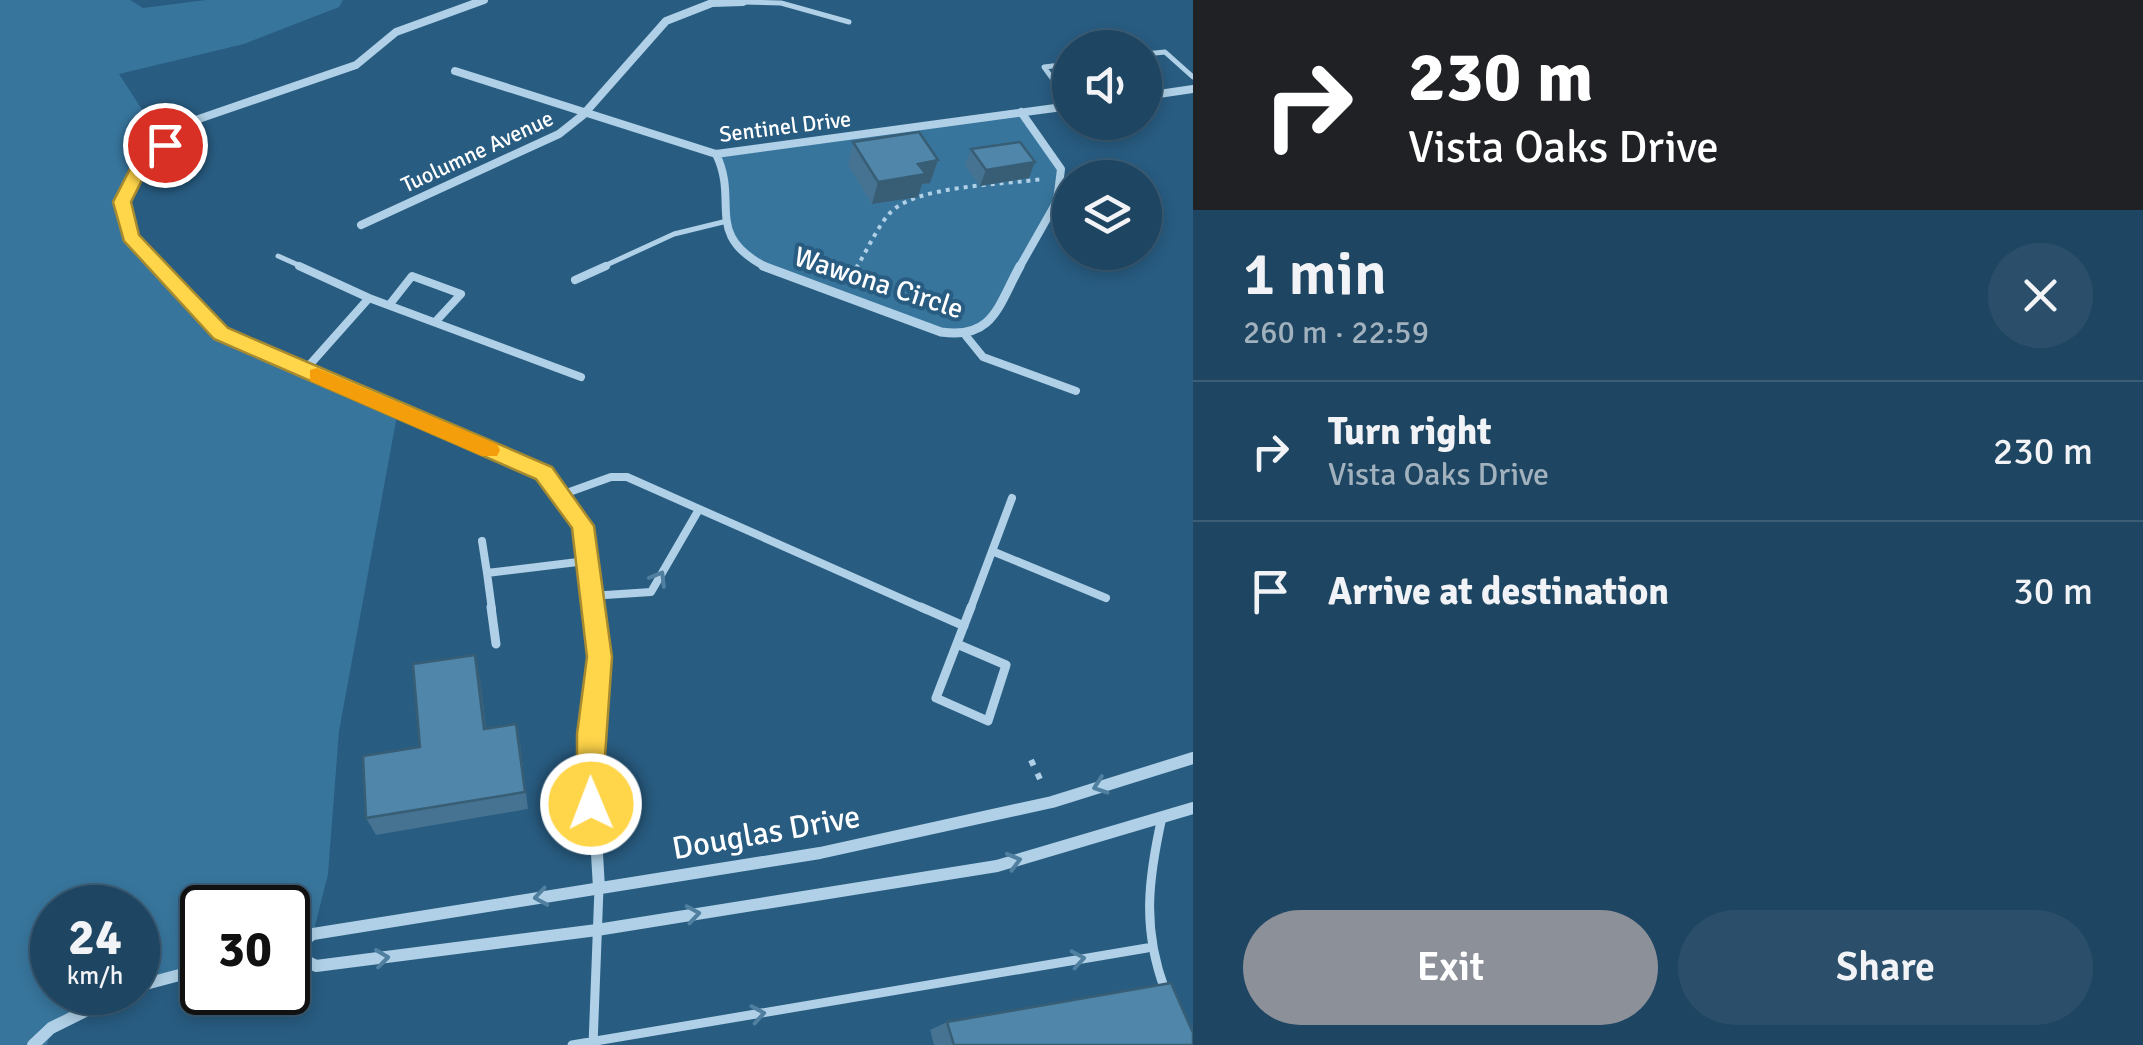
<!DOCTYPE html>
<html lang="en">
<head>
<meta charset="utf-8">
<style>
	body { margin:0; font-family:Signika,sans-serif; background:#2b4f6a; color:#f1f3f6; height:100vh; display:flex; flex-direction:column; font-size:38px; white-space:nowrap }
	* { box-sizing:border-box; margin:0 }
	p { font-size:32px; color:#a1b1bd }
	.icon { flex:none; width:55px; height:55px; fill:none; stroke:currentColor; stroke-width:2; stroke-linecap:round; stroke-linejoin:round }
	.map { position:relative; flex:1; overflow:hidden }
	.sheet { display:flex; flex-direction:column; background:#1e4561; width:950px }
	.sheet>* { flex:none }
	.hud { background:#202124; color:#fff; overflow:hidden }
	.fabs { position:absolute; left:1052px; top:30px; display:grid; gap:20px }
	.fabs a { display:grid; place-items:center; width:110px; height:110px; border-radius:50%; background:#1e4561; box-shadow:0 5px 15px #0003,0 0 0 2px #3c5d76; font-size:50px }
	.speed { position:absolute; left:30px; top:885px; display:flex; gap:20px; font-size:50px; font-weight:700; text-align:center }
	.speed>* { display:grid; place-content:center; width:130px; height:130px; border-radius:50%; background:#1e4561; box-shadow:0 5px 15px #0003,0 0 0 2px #3c5d76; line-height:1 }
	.speed small { font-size:25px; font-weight:400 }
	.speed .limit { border:5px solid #111; border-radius:15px; background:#fff; color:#111 }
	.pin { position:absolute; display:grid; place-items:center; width:85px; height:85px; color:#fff; margin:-42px; border:5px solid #fff; border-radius:50%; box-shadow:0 2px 10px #0007 }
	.me { position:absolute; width:110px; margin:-55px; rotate:359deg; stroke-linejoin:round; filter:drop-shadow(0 0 8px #0008) }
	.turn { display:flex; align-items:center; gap:35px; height:210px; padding:0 50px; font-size:45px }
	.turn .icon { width:130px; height:130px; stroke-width:2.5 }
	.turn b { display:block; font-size:70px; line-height:85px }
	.round { display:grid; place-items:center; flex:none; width:105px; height:105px; border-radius:52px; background:#2b4f6a }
	.summary { display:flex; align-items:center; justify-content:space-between; height:170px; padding:0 50px }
	h1 { font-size:60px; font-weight:600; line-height:75px }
	.primary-button { display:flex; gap:20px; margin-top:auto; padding:20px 50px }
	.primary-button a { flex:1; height:115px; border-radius:60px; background:#8c9099; color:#fff; font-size:40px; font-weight:600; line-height:115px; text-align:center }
	.primary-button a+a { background:#2b4f6a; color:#f1f3f6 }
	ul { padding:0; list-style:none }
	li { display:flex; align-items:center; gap:30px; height:140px; padding:0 50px; border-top:2px solid #3c5d76 }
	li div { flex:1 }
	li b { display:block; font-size:38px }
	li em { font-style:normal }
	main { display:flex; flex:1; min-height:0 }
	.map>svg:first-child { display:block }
	.green { fill:#38759c }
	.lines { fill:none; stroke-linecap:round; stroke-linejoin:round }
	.path-far2 { stroke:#afd0e6; stroke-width:4; stroke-dasharray:4 5; stroke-linecap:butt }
	.path-far1 { stroke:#afd0e6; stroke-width:5; stroke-dasharray:5 8; stroke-linecap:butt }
	.path { stroke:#afd0e6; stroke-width:6; stroke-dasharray:6 9; stroke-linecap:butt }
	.lane-far2 { stroke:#afd0e6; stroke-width:5 }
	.lane-far1 { stroke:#afd0e6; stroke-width:8 }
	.lane { stroke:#afd0e6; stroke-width:9 }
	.street-far2 { stroke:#afd0e6; stroke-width:8 }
	.street-far1 { stroke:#afd0e6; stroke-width:9 }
	.street { stroke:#afd0e6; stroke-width:12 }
	.wall { fill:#457391 }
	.shaded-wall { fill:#385e76 }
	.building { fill:#5086a9; stroke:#385e76; stroke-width:2.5 }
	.oneway { stroke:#507f9f }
	.route { fill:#ffd54a; stroke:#a68a30; stroke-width:2.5 }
	.slow { fill:#f59e0b }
	.labels { text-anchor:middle; stroke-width:8; stroke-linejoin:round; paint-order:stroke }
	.far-street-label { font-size:22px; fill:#fff; stroke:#285c81 }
	.street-label { font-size:28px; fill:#fff; stroke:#285c81 }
	.near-street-label { font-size:32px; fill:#fff; stroke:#285c81 }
</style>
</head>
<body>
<main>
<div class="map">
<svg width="1193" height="1045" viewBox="0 0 1193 1045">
	<rect width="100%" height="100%" fill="#285c81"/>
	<path class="green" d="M0,0H130L143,8L206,0H343L339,7L244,44L119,74L165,145L136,173L122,202L131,237L221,333L398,410L339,731L328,874L313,934L288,952V908H202V969L138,986V908H52V992L124,993L51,1028L47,1045H0Z
		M1021,112L1061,169L1057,201L988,323L966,336L789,279L741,255L723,222L722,168L716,154Z"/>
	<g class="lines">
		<path class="path-far2" d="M856,268C867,251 876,229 889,214C914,185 1003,185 1042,179"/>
		<path class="path-far1" d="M849,280L858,266"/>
		<path class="path" d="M1031,760L1040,779"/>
		<path class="lane-far2" d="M743,2L781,3L849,22
			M1145,54L1165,52L1193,77
			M1070,64L1044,67L1070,103
			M278,256L305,268
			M600,268L674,234L723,222"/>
		<path class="lane-far1" d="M299,266L369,298L581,377
			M575,280L606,266
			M390,304L412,276L461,294L437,320
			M966,336L983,357L1076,391
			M305,370L369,298
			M561,495L611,477H627L927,610
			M482,541L487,573
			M992,551L1106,598
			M590,596L651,592L698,511
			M492,610L487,573L586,561
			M970,610L1012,498"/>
		<path class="lane" d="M491,607L496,644
			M921,607L964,626
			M957,644L1006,665L988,721L936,698L971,607
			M1162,817C1148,880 1142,929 1165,990
			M572,1045L1147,948
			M593,1045L599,888"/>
		<path class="street-far2" d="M455,71L716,154L1070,106
			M1145,96L1193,89
			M716,154C740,203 702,235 768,268
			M361,225L559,134L583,115L666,21L712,3L743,2
			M160,268L130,237L122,202L136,173L187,123L356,65L396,32L484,0
			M1019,268L1057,201L1061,169L1021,112"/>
		<path class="street-far1" d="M157,266L221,333L544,473L583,525L594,610
			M763,266L941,332C993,340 998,306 1020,266"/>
		<path class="street" d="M594,607L600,657L590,734L599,888
			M288,952L313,934L820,853L1052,802L1193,758
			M289,952L316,966L597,930L997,866L1193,808
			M138,986L202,969
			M33,1045L51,1028L124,992"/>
	</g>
	<path class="wall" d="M853,142L938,160L930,183L922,184L918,197L872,204L848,165Z
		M971,149L1029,178L980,186L965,165Z
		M480,677L486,729L520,744L528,809L376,835L366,818L420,747Z
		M947,1022L1193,1045H934L930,1030Z"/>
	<path class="shaded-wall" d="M938,160L930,183L922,184L918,197L872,204L878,182L918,164Z
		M1035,162L1029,178L980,186L986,170Z
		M475,655L480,677L488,749L484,729Z"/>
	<path class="building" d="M919,132L938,160L918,164L926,174L878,182L853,142Z
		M1020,142L1035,162L986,170L971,149Z
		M475,655L484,729L516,724L525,792L366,818L363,756L420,747L413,664Z
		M1171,983L1193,1033V1045H954L947,1022Z"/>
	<defs><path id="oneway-chevron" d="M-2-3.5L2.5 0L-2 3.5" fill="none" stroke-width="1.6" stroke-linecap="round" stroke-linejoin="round" transform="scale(2.5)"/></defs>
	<g class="oneway">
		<use href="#oneway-chevron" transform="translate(659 578) rotate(-59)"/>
		<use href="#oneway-chevron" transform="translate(1100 786) rotate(161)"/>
		<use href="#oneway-chevron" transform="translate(1014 861) rotate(-15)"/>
		<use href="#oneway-chevron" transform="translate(541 897) rotate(171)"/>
		<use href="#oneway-chevron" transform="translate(693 914) rotate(-9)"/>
		<use href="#oneway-chevron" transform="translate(382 958) rotate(-7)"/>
		<use href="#oneway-chevron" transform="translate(1078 959) rotate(-10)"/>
		<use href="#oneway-chevron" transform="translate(758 1014) rotate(-10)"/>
	</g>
	<path class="route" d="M159,142L173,145L144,176L131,202L139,235L228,328L552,467L594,526L612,657L601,813L591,817L581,813L577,804V734L587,657L572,528L536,479L214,339L124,241L113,202L130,169Z"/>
	<path class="slow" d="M317,368L497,444L500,450L497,456H482L310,381V370Z"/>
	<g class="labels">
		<g class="far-street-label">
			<text transform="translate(785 126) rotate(-7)" y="8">Sentinel Drive</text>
			<text transform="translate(477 151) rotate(-25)" y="8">Tuolumne Avenue</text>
		</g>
		<g class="street-label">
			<text transform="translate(879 282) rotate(18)" y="10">Wawona Circle</text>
		</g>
		<g class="near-street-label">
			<text transform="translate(766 832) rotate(-10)" y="11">Douglas Drive</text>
		</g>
	</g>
</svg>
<div class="fabs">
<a><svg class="icon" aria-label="sound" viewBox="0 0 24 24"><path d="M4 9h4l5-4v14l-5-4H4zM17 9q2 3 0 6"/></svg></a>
<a><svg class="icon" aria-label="layers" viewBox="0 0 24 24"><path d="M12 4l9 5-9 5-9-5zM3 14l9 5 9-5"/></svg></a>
</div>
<div class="speed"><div>24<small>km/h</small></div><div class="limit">30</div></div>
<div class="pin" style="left:165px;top:145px;background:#d93025"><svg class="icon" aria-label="arrive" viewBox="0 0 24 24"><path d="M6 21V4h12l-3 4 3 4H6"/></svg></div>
<svg class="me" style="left:591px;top:804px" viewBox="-20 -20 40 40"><circle r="17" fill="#ffd54a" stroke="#fff" stroke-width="3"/><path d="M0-11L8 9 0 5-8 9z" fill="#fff"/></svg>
</div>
<section class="sheet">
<div class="hud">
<div class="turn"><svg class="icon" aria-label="right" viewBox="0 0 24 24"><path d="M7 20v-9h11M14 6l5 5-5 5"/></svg><div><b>230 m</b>Vista Oaks Drive</div></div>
</div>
<div class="summary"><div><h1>1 min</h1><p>260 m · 22:59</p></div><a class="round"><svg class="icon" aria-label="close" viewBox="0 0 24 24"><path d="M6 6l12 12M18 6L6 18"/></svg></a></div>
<ul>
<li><svg class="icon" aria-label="right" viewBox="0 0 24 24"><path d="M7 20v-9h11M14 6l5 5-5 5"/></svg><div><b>Turn right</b><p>Vista Oaks Drive</p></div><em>230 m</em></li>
<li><svg class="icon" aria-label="arrive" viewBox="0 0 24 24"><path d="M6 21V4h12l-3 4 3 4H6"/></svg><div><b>Arrive at destination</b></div><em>30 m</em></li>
</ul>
<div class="primary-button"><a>Exit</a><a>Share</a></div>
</section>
</main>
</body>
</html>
